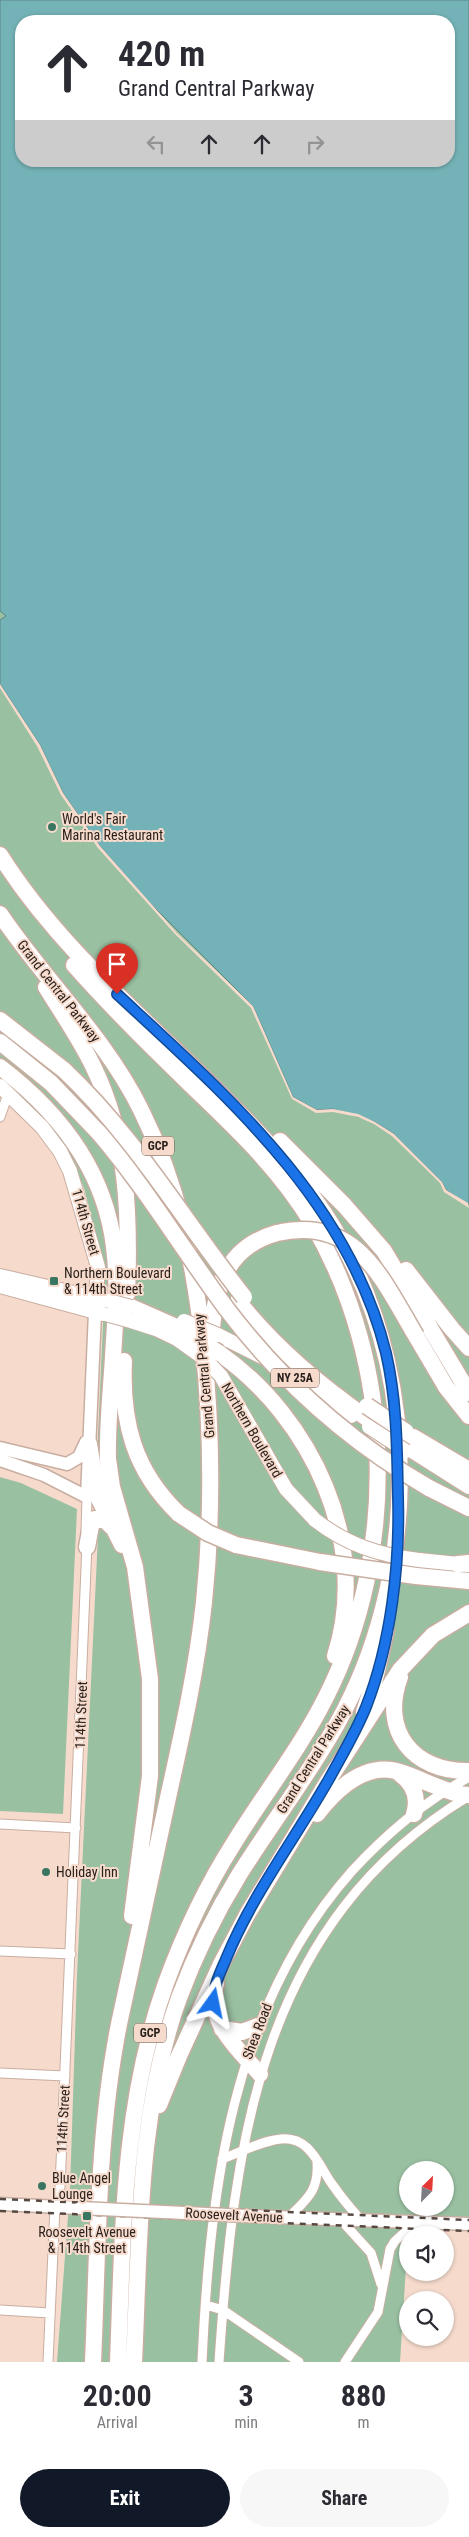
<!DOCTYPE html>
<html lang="en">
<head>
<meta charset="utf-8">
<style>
	body { margin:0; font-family:"Roboto Condensed",sans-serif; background:#f7f7f7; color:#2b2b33; height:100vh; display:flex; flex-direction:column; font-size:19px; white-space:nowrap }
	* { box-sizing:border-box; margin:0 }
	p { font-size:16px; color:#7c7c81 }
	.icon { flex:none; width:28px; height:28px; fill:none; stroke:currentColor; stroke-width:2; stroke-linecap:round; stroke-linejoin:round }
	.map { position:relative; height:2362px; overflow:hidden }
	.side { display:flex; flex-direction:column; background:#fff; flex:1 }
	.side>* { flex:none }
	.top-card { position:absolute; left:15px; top:15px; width:440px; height:152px; border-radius:20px; box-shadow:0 1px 4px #0004; background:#fff; color:#2b2b33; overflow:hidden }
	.needle { width:32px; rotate:24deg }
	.fabs { position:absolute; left:399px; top:2161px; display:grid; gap:10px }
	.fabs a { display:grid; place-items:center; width:55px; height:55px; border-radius:50%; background:#fff; box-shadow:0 1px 4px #0004; font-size:25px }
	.pin { position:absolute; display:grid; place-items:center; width:42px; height:42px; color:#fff; margin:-51px -21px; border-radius:50% 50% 50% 0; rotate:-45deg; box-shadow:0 0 5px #0007 }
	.pin .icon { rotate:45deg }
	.me { position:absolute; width:55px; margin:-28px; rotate:12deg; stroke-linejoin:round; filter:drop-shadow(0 0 4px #0008) }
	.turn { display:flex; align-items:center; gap:18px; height:105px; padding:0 20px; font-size:22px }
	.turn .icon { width:65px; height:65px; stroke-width:2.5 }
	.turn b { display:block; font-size:35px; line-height:42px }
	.lanes { display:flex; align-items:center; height:48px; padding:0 20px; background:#0003; justify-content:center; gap:25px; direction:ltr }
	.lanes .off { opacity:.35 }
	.eta { display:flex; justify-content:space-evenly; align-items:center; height:85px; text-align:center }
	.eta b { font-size:30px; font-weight:700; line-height:35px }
	.action { display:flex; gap:10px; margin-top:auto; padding:10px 20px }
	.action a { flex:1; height:58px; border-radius:30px; background:#111827; color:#fff; font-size:20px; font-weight:700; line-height:58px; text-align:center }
	.action a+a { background:#f7f7f7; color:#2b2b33 }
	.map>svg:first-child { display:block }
	.green { fill:#9ac0a2; fill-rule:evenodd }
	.water { fill:#73b2b6; stroke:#5d8688; fill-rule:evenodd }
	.pier { fill:#f6dbcd }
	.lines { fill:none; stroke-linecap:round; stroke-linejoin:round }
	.street-casing { stroke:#c8aea1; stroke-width:11 }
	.secondary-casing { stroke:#c8aea1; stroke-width:15 }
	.primary-casing { stroke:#c8aea1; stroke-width:16 }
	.highway-casing { stroke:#c8aea1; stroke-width:19 }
	.street { stroke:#fff; stroke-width:9 }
	.secondary { stroke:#fff; stroke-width:12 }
	.primary { stroke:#fff; stroke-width:14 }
	.highway { stroke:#fff; stroke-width:16 }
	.rail { stroke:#574942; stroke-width:2.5; stroke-dasharray:6 6; stroke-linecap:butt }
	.secondary-bridge-casing { stroke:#c8aea1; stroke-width:15; stroke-linecap:butt }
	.primary-bridge-casing { stroke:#c8aea1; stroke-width:16; stroke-linecap:butt }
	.highway-bridge-casing { stroke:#c8aea1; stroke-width:19; stroke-linecap:butt }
	.secondary-bridge { stroke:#fff; stroke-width:12 }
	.primary-bridge { stroke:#fff; stroke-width:14 }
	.highway-bridge { stroke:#fff; stroke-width:16 }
	.route-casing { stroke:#114b97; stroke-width:12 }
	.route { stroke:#1a73e8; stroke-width:9 }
	.poi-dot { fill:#397662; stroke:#f6dbcd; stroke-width:2 }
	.labels { text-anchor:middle; stroke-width:4; stroke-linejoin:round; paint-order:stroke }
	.shield { fill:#f6dbcd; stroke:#685951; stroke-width:1 }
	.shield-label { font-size:12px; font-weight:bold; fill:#2b211c }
	.poi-label { font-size:14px; fill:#2b211c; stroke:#f6dbcd; text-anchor:start }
	.street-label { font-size:14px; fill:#2b211c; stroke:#f6dbcd }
</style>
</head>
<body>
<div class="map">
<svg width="469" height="2362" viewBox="0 0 469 2362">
	<rect width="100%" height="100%" fill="#f6dbcd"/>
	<path class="green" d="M0,0H469V2224L416,2222L415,2235H408L400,2362H57L70,2190L77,1974L100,1494L97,1457L105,1279L103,1261L84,1188L73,1161L56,1134L0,1076ZM21,21H449V161H21ZM408,2170H445V2208H408Z
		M0,1477L21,1483L77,1509L63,1814L0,1811Z"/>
	<path class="water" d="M0,0H469V1205L446,1190L442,1182L394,1134L375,1122L333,1109L317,1110L293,1097L253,1006L147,900L100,846L63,793L40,745L0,684V620L6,616L0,611ZM21,21H449V161H21Z"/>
	<path class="pier" d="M0,684L40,745L63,793L100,846L177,933L253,1006L293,1097L317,1110L333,1109L358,1114L375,1122L394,1134L442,1182L446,1190L468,1203L469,1208L444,1192L440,1183L392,1136L374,1124L358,1117L333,1112L316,1113L292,1099L251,1008L175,934L98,848L61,795L37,746L0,688Z"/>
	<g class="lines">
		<g class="street-casing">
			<path id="street" d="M0,1117L8,1094
				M86,1531L87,1497
				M0,1824L76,1828
				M0,1951L71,1954
				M0,2073L65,2076
				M222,2159C241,2152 261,2141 281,2139C310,2136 319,2166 332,2184C341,2197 351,2209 361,2220
				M289,2217C308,2198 319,2190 317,2162
				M340,2219L371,2253L381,2284
				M206,2305L223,2310L299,2362
				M0,2310L50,2313
				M48,2362L55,2207L60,2187L87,1544
				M202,2362C210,2188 232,2006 352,1871C386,1834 425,1801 469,1777
				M219,2362C234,2142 260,1922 469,1796
				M345,2362L378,2312L390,2249L395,2241L416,2222"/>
		</g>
		<g class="secondary-casing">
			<path id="secondary" d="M0,1448L67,1464L79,1457L86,1442
				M0,1460L44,1475L87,1497L95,1312
				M0,2204L80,2208
				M248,2216L469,2224"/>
		</g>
		<g class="primary-casing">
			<path id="primary" d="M0,1086L42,1127L60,1151L70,1171L98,1267L95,1312
				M0,1276L104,1300
				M0,1286L103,1314
				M131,1321L156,1329L177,1339
				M218,1335L266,1359
				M221,1376L286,1489L315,1520
				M292,1376L351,1416
				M419,1560L468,1565"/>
		</g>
		<g class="highway-casing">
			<path id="highway" d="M0,855C64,957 162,1032 244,1118C282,1157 318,1197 344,1246C422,1390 417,1581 337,1724C308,1776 271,1824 239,1875C215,1914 195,1955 179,1998C137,2114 140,2240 134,2362
				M0,914C45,981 105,1037 141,1110C178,1184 194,1262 203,1343C212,1429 213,1515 204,1602C197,1667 183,1730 169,1793C152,1870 135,1947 119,2024C97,2135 98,2250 93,2362
				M74,965C112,1008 153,1048 194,1088C238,1130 281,1171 312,1223C395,1363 399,1553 326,1697C300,1749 264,1794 234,1843C206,1887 184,1934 166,1983C122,2105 123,2234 118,2362
				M46,987C62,1013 80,1039 93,1066C128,1137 130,1217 127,1294
				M0,1020L64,1070
				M0,1042L51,1083L99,1133
				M0,1067C59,1112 105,1171 114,1247C119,1284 115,1321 113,1357C111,1391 107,1425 108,1459L112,1487L135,1567L150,1679V1776L132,1916
				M280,1141L344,1205L384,1251L469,1393
				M406,1270L452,1329L469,1348
				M238,1301C275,1348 320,1385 368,1419
				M131,1307L181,1329
				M416,1336L446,1387L469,1416
				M211,1344C213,1295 222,1248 277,1233
				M219,1353C312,1418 371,1544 335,1656
				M124,1361C121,1422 134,1471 179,1514
				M413,1437L469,1470
				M89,1444L98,1497L122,1545
				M406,1446L469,1486
				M429,1488L469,1508
				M236,1545L320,1562
				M87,1547L91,1526L95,1519L105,1520L112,1527
				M458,1564L469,1563
				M416,1576L469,1581
				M400,1677C380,1731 413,1772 469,1771
				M364,1712L376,1675L386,1630
				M400,1774C414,1784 419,1798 414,1814
				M317,1814C334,1792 360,1766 391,1770C404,1772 416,1778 428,1783C441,1788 455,1795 469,1795
				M216,1984C205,2021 238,2049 260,2074
				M222,2029L242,2032L258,2026
				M159,2105L179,2056L221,1964L248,1913L328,1781L400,1670L433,1635L469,1613"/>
		</g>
		<use href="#street" class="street"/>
		<use href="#secondary" class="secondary"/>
		<use href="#primary" class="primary"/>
		<use href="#highway" class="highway"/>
		<path class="rail" d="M0,2199L469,2220
			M0,2211L469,2231"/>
		<g class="secondary-bridge-casing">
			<path id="secondary-bridge" d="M80,2208L248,2216"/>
		</g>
		<g class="primary-bridge-casing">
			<path id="primary-bridge" d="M109,1301L131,1307
				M109,1315L131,1321
				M184,1321L218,1335
				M177,1339L205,1359L221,1376
				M369,1427L406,1451
				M315,1520C347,1545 379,1555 419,1560"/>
		</g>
		<g class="highway-bridge-casing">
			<path id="highway-bridge" d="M64,1070C135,1137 184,1221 244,1297
				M99,1133C146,1188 183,1250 226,1308C281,1381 350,1442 429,1488
				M277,1233C357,1215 382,1279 416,1336
				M181,1329L219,1353
				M367,1406L406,1432
				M179,1514L208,1533L236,1545
				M320,1562L416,1576"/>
		</g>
		<use href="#secondary-bridge" class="secondary-bridge"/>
		<use href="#primary-bridge" class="primary-bridge"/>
		<use href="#highway-bridge" class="highway-bridge"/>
	</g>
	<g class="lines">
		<g class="route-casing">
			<path id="route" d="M117,994C227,1096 349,1201 386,1353C397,1401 397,1448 398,1497C400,1565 391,1643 366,1707C356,1732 342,1755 329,1779C295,1839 252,1895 226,1959C220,1973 213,1987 213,2003"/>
		</g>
		<use href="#route" class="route"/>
	</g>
	<g class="poi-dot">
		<circle cx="52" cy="827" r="5"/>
		<rect x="49" y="1276" width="10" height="10" rx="2.5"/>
		<circle cx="46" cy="1872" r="5"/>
		<circle cx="42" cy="2186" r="5"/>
		<rect x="82" y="2211" width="10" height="10" rx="2.5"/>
	</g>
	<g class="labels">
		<g class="shield">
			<rect x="142" y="1136.5" width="32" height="19" rx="4"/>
			<rect x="271" y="1368.5" width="48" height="19" rx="4"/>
			<rect x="134" y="2023.5" width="32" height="19" rx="4"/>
		</g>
		<g class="shield-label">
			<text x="158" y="1150">GCP</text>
			<text x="295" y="1382">NY 25A</text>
			<text x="150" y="2037">GCP</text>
		</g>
		<g class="poi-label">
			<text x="62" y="824">World's Fair<tspan x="62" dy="16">Marina Restaurant</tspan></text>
			<text x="64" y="1278">Northern Boulevard<tspan x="64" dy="16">&amp; 114th Street</tspan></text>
			<text x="56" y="1877">Holiday Inn</text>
			<text x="52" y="2183">Blue Angel<tspan x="52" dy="16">Lounge</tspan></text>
			<text x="87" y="2237" text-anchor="middle">Roosevelt Avenue<tspan x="87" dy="16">&amp; 114th Street</tspan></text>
		</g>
		<g class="street-label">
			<text transform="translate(59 991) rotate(52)" y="5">Grand Central Parkway</text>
			<text transform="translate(86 1222) rotate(74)" y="5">114th Street</text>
			<text transform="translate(204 1376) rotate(-95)" y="5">Grand Central Parkway</text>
			<text transform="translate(252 1430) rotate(60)" y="5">Northern Boulevard</text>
			<text transform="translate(81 1715) rotate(-88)" y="5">114th Street</text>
			<text transform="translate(313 1759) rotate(-58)" y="5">Grand Central Parkway</text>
			<text transform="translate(257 2031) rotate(-69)" y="5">Shea Road</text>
			<text transform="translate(63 2119) rotate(-87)" y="5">114th Street</text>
			<text transform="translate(234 2215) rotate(3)" y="5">Roosevelt Avenue</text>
		</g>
	</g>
</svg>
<div class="fabs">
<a><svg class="needle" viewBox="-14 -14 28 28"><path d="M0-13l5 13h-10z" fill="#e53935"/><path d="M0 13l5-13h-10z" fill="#7c7c81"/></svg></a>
<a><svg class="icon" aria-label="sound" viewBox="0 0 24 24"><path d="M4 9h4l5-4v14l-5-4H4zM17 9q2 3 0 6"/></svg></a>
<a><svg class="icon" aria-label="search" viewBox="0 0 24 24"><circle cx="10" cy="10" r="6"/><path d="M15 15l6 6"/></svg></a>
</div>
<div class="pin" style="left:117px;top:994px;background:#d93025"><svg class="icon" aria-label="arrive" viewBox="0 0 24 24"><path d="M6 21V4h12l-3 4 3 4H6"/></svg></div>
<svg class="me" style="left:213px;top:2003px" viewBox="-20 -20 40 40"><path d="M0-17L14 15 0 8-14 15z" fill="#1a73e8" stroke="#fff" stroke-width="4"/></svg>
<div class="top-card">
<div class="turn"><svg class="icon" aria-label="ahead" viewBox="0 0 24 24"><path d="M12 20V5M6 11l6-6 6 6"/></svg><div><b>420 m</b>Grand Central Parkway</div></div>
<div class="lanes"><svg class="icon off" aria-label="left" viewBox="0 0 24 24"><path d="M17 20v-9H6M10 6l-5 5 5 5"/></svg><svg class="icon" aria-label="ahead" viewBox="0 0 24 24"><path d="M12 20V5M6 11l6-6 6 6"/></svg><svg class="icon" aria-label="ahead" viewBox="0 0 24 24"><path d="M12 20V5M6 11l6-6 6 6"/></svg><svg class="icon off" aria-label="right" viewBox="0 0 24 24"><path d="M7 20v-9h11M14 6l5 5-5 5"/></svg></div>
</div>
</div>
<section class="side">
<div class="eta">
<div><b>20:00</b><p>Arrival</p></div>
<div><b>3</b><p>min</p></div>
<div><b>880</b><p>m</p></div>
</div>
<div class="action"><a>Exit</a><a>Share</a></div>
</section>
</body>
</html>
